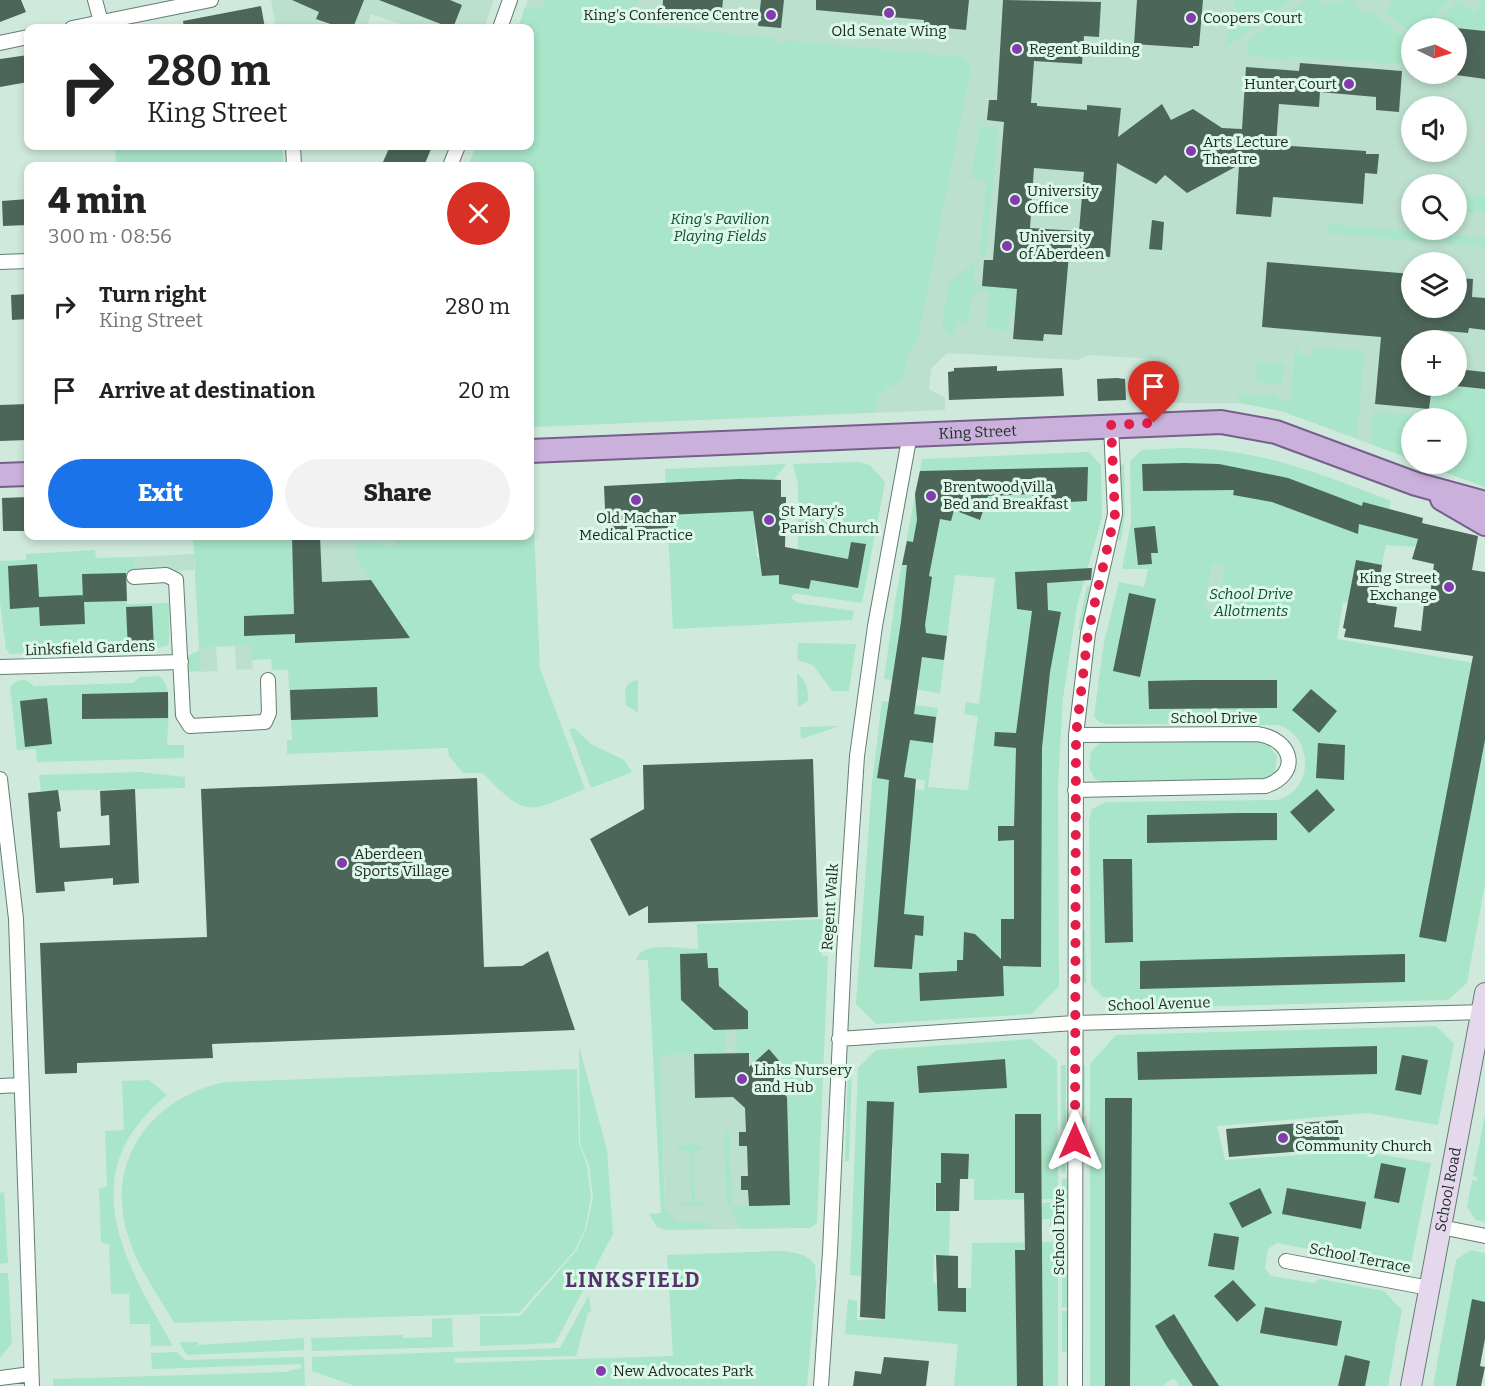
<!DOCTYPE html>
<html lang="en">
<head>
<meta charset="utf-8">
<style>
	body { margin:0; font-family:Bitter,serif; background:#f2f2f2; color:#222; height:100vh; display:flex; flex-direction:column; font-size:22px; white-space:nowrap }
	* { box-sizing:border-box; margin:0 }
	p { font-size:20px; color:#767676 }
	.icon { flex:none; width:33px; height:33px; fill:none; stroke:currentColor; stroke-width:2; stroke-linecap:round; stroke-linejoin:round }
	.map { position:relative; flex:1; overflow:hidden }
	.details { position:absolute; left:24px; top:162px; width:510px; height:378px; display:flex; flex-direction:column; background:#fff; border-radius:12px; box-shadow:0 3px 9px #0003 }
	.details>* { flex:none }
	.top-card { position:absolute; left:24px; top:24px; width:510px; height:126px; border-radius:12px; box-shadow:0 3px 9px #0003; background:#fff; color:#222; overflow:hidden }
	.needle { width:39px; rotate:95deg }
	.tools { position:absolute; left:1401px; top:18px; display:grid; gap:12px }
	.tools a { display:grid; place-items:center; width:66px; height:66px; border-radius:50%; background:#fff; box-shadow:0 3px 9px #0003; font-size:30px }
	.pin { position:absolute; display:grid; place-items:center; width:51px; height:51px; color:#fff; margin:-62px -26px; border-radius:50% 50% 50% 0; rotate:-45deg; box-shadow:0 0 6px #0007 }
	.pin .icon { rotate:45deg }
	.me { position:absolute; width:66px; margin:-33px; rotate:0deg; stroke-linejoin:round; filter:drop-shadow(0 0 4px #0008) }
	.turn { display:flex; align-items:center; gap:21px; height:126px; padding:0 24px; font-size:27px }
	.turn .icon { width:78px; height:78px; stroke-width:2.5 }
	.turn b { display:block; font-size:42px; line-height:51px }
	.round { display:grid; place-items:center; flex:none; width:63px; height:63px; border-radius:32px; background:#f2f2f2 }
	.summary { display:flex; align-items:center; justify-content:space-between; height:102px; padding:0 24px }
	h1 { font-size:36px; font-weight:800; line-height:45px }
	.cta { display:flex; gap:12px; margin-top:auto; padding:12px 24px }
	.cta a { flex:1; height:69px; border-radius:36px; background:#1a73e8; color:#fff; font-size:24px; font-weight:800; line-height:69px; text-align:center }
	.cta a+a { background:#f2f2f2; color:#222 }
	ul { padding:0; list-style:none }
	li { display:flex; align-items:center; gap:18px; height:84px; padding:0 24px }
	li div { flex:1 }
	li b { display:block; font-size:22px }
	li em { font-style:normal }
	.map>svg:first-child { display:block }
	.built { fill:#bce0ce; fill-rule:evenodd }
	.green { fill:#a9e5c8; fill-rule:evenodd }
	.building { fill:#4d665a; fill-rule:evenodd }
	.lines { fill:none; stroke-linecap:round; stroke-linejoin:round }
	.street-casing { stroke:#657e71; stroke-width:16 }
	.secondary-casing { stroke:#657e71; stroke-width:22 }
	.primary-casing { stroke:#775f8b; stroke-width:26 }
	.street { stroke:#fff; stroke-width:14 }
	.secondary { stroke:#e5d8ed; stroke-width:20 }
	.primary { stroke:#cab1db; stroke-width:22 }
	.route { stroke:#e11d48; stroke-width:10; stroke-dasharray:0 18 }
	.poi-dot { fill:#843bad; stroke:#dcf8e9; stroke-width:2 }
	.labels { text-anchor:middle; stroke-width:6; stroke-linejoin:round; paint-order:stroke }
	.poi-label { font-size:15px; fill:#1e2823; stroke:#dcf8e9; text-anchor:start }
	.park-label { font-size:15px; font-style:italic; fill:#0e4c35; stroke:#dcf8e9 }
	.street-label { font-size:15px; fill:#1e2823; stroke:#dcf8e9 }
	.district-label { font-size:21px; font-weight:bold; letter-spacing:1.5px; fill:#55326b; stroke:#dcf8e9 }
</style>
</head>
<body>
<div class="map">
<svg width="1485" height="1386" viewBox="0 0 1485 1386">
	<rect width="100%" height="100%" fill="#cfeadc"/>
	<path class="built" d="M271,0H494L484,28H412L371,14L366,28H286L276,27Z
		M528,0H1485V487L1423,464H1456V418H1412L1411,459L1281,411L1245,403H1154L1157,359L1089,355L1077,360L947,353L931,369L929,389L945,398V410L530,427V166H468L476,146H530V28H518ZM1412,28H1456V74H1412ZM1412,106H1456V152H1412ZM1412,184H1456V230H1412ZM1412,262H1456V308H1412ZM1412,340H1456V386H1412Z
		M275,536H395L396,579L410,638L291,643Z
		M194,554V570L136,573L135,557Z
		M1213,563L1225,565L1216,612L1204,610Z
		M251,645L253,669L236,670L235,646Z
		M216,647L218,671L201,672L199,648Z
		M707,953L708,968H718L719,986L799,1035L817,1223L810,1228L666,1230L660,1055H666L657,954Z"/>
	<path class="green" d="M544,0H637L635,23L776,39V44L782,45L783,40L963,57L971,66L918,339L908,356L903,380L887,388L876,399L877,412L530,427V166H468L476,146H530V28H518L525,7L542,9Z
		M1234,0H1292L1224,48L1230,26L1239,9L1233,8Z
		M1307,0H1319L1320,3L1355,0L1353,2L1365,15L1372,11L1411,45V65L1291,56L1290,59L1247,56L1249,40Z
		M1395,0H1449L1423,28H1412L1411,33L1385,11Z
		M1458,0L1473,13L1483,4L1479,0H1485V31L1435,25Z
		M980,126L998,128L986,256H980L986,180L971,178Z
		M115,146H282L284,166H116Z
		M1456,194L1485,196V213L1457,211Z
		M1328,224L1485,238V247L1327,233Z
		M975,262L974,284L1024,290L1026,313L1010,314L1008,330L986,328L989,293L981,290L972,295L968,323L956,322L955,334H950L942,325L949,282Z
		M1295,347H1300L1299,354L1311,356L1313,348L1364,351L1357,438L1281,411L1240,403L1236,394L1277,396V400L1291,402Z
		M1257,362L1284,364L1282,384L1256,382Z
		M1432,386L1485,389V487L1423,464H1456V418H1412L1411,459L1371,444L1373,412L1429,416Z
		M1179,448C1258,448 1319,473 1391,501L1389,509L1418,539L1415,547L1386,545L1373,608L1343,602L1337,639L1485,665V884L1467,983L1448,1000L1115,1009L1106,1000L1108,997H1103L1091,985L1089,820L1092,809L1106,802L1276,800C1315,792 1314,735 1278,725L1106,724L1099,722L1094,716L1104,642L1119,582L1144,587L1148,569H1122L1131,523L1130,461L1142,450ZM1213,563L1225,566L1216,612L1204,609Z
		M1089,452L1101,465L1102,517L1077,606L1063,698L1058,784L1059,986L1032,1014L876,1024L856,1004L872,783L882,701L938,708L928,787L968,790L978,716L964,714L966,702L979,704L995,578L955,575L940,693L892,686V680L884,679L895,601L922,459ZM912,779L925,780L924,790L911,789Z
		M858,462L870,465L885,482L862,603L799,594H794L791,598L798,603L854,611L852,620L673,629L665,469L786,464L774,480L752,498L757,557H760L762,575H779V584L809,589L811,580L857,588L866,544L851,542L848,559L798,550V484L793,464Z
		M1124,464L1125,514L1121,540H1118L1122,510L1121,465Z
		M530,483H532L540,669L585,789C527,813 527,819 483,773H463L449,756L448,748L287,754V740H292L288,670H272L271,659L252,660L251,645L199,648L193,536H292L295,643L409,638L356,557V546L367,541L395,547V536H530Z
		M95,550L96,558L135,557L136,573H126L127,604L169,603V645L154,649L10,654L6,649L0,602V561L26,560V554Z
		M1087,586H1091L1082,630L1078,629Z
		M798,643L856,644L849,691H832L813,665L797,660Z
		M200,650L201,671L187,672L186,657Z
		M797,673C807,681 808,689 808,701L798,707Z
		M159,676C175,686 167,728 167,745H184V758L37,762L36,749L17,750L10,687C19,678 25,678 34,686L133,683L140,677Z
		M638,679V713L626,705L625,690L628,684Z
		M840,726L801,739L800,727Z
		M574,728L591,744L624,760L632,772L591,788L569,729Z
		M1255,740L1266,742L1277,756L1275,772L1265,779L1108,784L1095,779L1089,767L1091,751L1101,742Z
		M139,772L185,777V788L41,791L39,775Z
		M825,919L822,956H828L817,1223L810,1228H741L733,1215L732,1207H727L724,1134L729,1129L732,1206L790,1204L787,1097L773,1082L769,1050L755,1061L748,1053H737L736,1029L719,986L718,968H708L707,953L680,954L681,1000L714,1030L726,1029V1053L660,1055L665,1210L677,1222H705L715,1228L666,1230L657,1227L649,1214L661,1213L648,960H636C642,940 680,949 698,949L697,924Z
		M1081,930H1085L1086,983H1082Z
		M1436,1026L1454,1044L1438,1125L1368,1113L1217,1126L1225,1160L1360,1151L1431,1163L1411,1263L1399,1271L1323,1256L1319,1251L1277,1243L1268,1249L1265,1268L1271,1276L1313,1283L1320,1279L1384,1291L1402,1310L1388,1386H1179L1174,1378L1162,1386H1090V1064L1116,1035Z
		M1031,1039L1057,1061L1058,1199L974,1200V1179H968V1154H941V1183H935V1210L950,1211L949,1255H934L933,1283L938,1284L966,1311V1288H971L972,1243L1058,1242V1386H954L958,1344L845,1334L848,1299L857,1301V1320L885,1319L888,1285L878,1284V1277L850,1275L858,1068L876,1050ZM867,1145L893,1146L892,1180L866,1179ZM864,1193H891L890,1227H863ZM864,1238H889L888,1270H863Z
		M579,1046L607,1150L613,1234L555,1343L480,1346V1316H520L576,1251L586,1230L593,1198L589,1165L580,1144Z
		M1061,1065H1066V1129H1061Z
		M1081,1065H1085V1111H1081Z
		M852,1066L849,1161H845L848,1070Z
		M577,1069L579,1144L587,1165L591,1197L585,1229L575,1250L519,1313L174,1323C159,1296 138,1268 129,1239C103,1163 150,1098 225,1082Z
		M149,1080L167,1095C71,1173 124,1261 173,1346H151L150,1324H130L129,1294H111L109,1244L101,1243L99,1188L107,1187L105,1131L124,1130L122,1081Z
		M1485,1115V1222L1476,1220L1467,1207L1472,1180L1477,1181V1177L1473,1176Z
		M1081,1116H1086L1085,1159H1081Z
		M1061,1133H1066V1173H1062Z
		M697,1144L704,1150L693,1151L695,1202H706V1205L681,1206V1203L692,1202L690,1151H679L678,1145Z
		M1062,1179H1067V1218L1062,1226Z
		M4,1192L8,1263L0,1264V1193Z
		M1058,1202V1225L1050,1226V1219H1042V1203Z
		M1470,1250L1485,1253V1302L1472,1300L1456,1386H1433L1456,1260Z
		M748,1252C768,1252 802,1246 815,1265L816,1285L807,1386H355L312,1371V1357L560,1348L589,1295L591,1312L588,1313L576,1356L455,1358L454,1363L673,1356L667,1255Z
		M1062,1267H1067V1308L1062,1307Z
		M0,1273H8L12,1343L0,1358Z
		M1062,1311H1067V1352H1062Z
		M452,1318L453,1347L312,1351L311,1338L403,1335V1338L432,1337V1319Z
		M304,1338V1350L187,1355L179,1342H198V1345Z
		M177,1352L185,1360L304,1357L305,1386H53V1379L285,1372L301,1368V1364L152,1369L151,1353Z"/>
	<path class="building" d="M0,0H21L26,12L0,22Z
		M292,0H364L353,28H342L316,19L319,12Z
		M379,0H450L462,5L453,28H451Z
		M663,0H723L721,19L662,17Z
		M761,0H784L781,28L758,26Z
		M816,0H969L966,30L924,26V20L816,10Z
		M1003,0L1101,2L1099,37L1084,36L1082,64L1034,61L1031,103H1037V106L1087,110V105L1121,108L1118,137L1162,104L1171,120L1193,109L1222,128L1242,129L1246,67L1299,71L1300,63L1402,71L1399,112L1376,110V97L1320,92L1319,107L1279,104L1276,145L1366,151V154H1379L1377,174L1365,173L1363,204L1273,197L1271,217L1236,214L1239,165L1187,193L1165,175L1156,184L1117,163L1110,257L1069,254L1062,335L1044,334L1043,341L1013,339L1017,289L982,286L984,260H993L1004,122L987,120L989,100H997ZM1034,168L1084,172L1079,231L1030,228Z
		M1137,0H1203L1199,46H1193V48L1134,44Z
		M261,6L265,28H184L183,21Z
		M1456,28L1485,31V79L1456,75Z
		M28,55V82L0,87V59Z
		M390,146H422L431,149L424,166H395L383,162Z
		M28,199V225L3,226L2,201Z
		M1152,220L1164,222L1162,250L1149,249Z
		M1267,262L1412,274V308H1456V278L1473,279L1472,297L1485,298V330L1469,328L1468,333L1436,330L1435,340H1412V386H1432L1429,409L1375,404L1381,337L1262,327Z
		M28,294V319L12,320L11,295Z
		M997,366V371L1062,368L1064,396L949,400L948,372L954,371V368Z
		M1456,369L1485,372V389L1456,386Z
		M1117,378L1125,379L1126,400L1098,401L1097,379Z
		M28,404V440L0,441V405Z
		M1185,463L1219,464L1288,478L1362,506L1363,502L1423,518L1422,523L1478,536L1472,570L1485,572V740L1446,942L1419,937L1473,656L1344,637L1346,629L1343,628L1356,560L1382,565L1376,604L1397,607L1394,627L1421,631L1425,595L1430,596L1434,564L1412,559L1418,539L1359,524L1358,534L1272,502L1233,495L1234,490L1143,491L1142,464Z
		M1088,467L1087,501L1050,503V511H1032V494L988,496L980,520L954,510L951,521L940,519L929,576L932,577L925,625L926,633L947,636L944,660L922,657L914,714L936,717L933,743L910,740L904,777L916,779L904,914L924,916L923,936L915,935L912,969L874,967L889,780L877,778L901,622L907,565H902L907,541L913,542L917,520L915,494L920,471Z
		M739,479L781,480V497H786L785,547L848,559L851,542L866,544L858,588L811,580L809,589L779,584V575L762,576L753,511L667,515L668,528L606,531L604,486Z
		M28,497V531H3L2,498Z
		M1155,526L1158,553H1151L1152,564L1138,565L1134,528Z
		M292,536H320L322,582L371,580L410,638L295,643V634L244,636V616L294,614Z
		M37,564L39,597L83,595V600L82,574L126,573L127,601L84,602L85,624L40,626L39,607L10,609L8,566Z
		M1092,568L1091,580L1047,583L1048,610L1061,612L1050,672L1042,748L1041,967L1003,966L1004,996L920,1001L919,973L957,971V960H963L964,932L975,934L1001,959V919H1014V840L998,841V826H1014L1016,748L994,746L995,732L1016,733L1032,611L1017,609L1015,572Z
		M1129,593L1156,599L1140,677L1113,671Z
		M152,606L154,649L128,650L126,607Z
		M1194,680H1277V708L1149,709L1148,681Z
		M377,687L378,717L291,720L290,690Z
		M1311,689L1337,711L1319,733L1292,710Z
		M168,692V718L82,719V694Z
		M47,698L52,744L25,747L20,701Z
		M1318,743L1345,745L1344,780L1316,778Z
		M813,759L818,917L648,923V906L629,916L590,839L644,809L643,765Z
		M477,778L484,967L522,966L548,951L575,1030L212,1044L213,1058L77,1063V1073L45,1074L40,943L207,937L201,789Z
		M135,789L139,883L113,885V878L64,882L65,891L36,893L28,793L58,790L61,811L57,812L60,848L110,845L109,815L101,816L100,791Z
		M1317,789L1335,810L1309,833L1290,812Z
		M1238,813H1277V840L1147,843V815Z
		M1103,859H1132L1133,942L1105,943Z
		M707,953L708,968H718L719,986L748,1011V1029L714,1030L681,1000L680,954Z
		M1405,954V982L1140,989V961Z
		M1377,1046V1074L1138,1080L1137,1052Z
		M769,1049L787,1070L773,1082L787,1097L790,1205L749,1206L748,1190H741V1176H748L747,1146H739V1132H746L745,1108L733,1097L695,1098L694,1054L749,1053V1067Z
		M1402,1055L1428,1060L1421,1095L1395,1090Z
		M1005,1059L1007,1088L919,1093L917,1066Z
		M1105,1098H1132L1130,1386H1105Z
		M867,1101L894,1102L885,1319L860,1317Z
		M1015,1114H1041L1043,1386H1017L1015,1250H1025L1024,1193H1015Z
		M1338,1120L1340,1148L1229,1157L1226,1129Z
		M941,1153L969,1154L968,1179H960L959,1211H936V1183H941Z
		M1381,1163L1406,1168L1399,1203L1374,1198Z
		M1260,1188L1272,1213L1242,1228L1229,1203Z
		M1287,1188L1366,1202L1361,1229L1282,1214Z
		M1214,1233L1239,1237L1234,1270L1208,1266Z
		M936,1255L958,1256V1288H966V1312L938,1311Z
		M1233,1280L1256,1305L1237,1322L1214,1296Z
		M1472,1299L1485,1302V1339L1480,1366L1485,1367L1481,1386H1456Z
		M1265,1307L1342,1321L1337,1346L1260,1333Z
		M1174,1314L1204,1363L1219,1386H1193L1166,1345L1155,1326Z
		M1345,1355L1370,1361L1365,1386H1338Z
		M884,1357L929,1361L926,1386H853L855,1371L881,1374Z"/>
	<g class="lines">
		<g class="street-casing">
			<path id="street" d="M95,0L101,22
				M72,28L211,0
				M500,28L510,0
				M0,43L28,37
				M293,146L294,166
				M450,166L458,146
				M0,262L28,261
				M134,577L166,575L176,580L183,715L190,726L265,722L269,713L268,680
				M0,667L181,662
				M0,779L16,919L32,1386
				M1075,790L1265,786C1301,775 1294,739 1257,734L1076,735
				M839,1039L1074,1023L1485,1012
				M0,1086L21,1085
				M1441,1227L1485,1236
				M1286,1261L1429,1288
				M0,1378L31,1374
				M821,1386L830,1252L844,953L857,756L875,626L910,434
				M1075,1386L1076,735L1088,633L1115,514L1111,425"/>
		</g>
		<g class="secondary-casing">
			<g id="secondary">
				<path id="s1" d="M1411,1386L1485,993"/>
			</g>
		</g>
		<g class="primary-casing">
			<g id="primary">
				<path id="s2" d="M530,451L1221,422L1276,432L1416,484L1485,503"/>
				<path d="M0,475L28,474"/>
				<path d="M1442,499L1485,524"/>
			</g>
		</g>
		<use href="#street" class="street"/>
		<use href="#secondary" class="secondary"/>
		<use href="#primary" class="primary"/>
	</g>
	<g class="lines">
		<path class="route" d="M1075,1141L1076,735L1088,633L1115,514L1111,425L1154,423"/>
	</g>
	<g class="poi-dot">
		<circle cx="889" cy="13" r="6"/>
		<circle cx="771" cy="15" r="6"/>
		<circle cx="1191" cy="18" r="6"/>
		<circle cx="1017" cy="49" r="6"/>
		<circle cx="1349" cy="84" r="6"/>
		<circle cx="1191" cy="151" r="6"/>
		<circle cx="1015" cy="200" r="6"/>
		<circle cx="1007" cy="246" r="6"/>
		<circle cx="931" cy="496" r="6"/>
		<circle cx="636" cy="500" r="6"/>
		<circle cx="769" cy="520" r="6"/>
		<circle cx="1449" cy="587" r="6"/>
		<circle cx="342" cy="863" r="6"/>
		<circle cx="742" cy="1079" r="6"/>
		<circle cx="1283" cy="1138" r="6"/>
		<circle cx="601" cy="1371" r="6"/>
	</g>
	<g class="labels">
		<g class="poi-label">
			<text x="759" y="20" text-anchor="end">King's Conference Centre</text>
			<text x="1203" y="23">Coopers Court</text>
			<text x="889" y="36" text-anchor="middle">Old Senate Wing</text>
			<text x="1029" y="54">Regent Building</text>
			<text x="1337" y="89" text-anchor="end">Hunter Court</text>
			<text x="1203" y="147">Arts Lecture<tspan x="1203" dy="17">Theatre</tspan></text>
			<text x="1027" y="196">University<tspan x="1027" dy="17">Office</tspan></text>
			<text x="1019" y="242">University<tspan x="1019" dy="17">of Aberdeen</tspan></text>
			<text x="943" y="492">Brentwood Villa<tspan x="943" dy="17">Bed and Breakfast</tspan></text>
			<text x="781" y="516">St Mary's<tspan x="781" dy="17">Parish Church</tspan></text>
			<text x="636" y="523" text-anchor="middle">Old Machar<tspan x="636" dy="17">Medical Practice</tspan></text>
			<text x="1437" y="583" text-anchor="end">King Street<tspan x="1437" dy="17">Exchange</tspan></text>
			<text x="354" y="859">Aberdeen<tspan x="354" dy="17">Sports Village</tspan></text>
			<text x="754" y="1075">Links Nursery<tspan x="754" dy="17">and Hub</tspan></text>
			<text x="1295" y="1134">Seaton<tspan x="1295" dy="17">Community Church</tspan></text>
			<text x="613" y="1376">New Advocates Park</text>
		</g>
		<g class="park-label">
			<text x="720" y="224">King's Pavilion<tspan x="720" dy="17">Playing Fields</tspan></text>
			<text x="1251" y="599">School Drive<tspan x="1251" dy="17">Allotments</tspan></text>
		</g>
		<g class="street-label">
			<text dy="5" stroke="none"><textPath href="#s2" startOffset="448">King Street</textPath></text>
			<text transform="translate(90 648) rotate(-2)" y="5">Linksfield Gardens</text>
			<text x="1214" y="723">School Drive</text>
			<text transform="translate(830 907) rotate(-86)" y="5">Regent Walk</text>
			<text transform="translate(1159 1004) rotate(-2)" y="5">School Avenue</text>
			<text dy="5" stroke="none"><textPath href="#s1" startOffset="200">School Road</textPath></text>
			<text transform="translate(1059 1232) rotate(-90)" y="5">School Drive</text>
			<text transform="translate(1360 1258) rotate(11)" y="5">School Terrace</text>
		</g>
		<g class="district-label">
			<text x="633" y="1287">LINKSFIELD</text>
		</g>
	</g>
</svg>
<div class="tools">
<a><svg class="needle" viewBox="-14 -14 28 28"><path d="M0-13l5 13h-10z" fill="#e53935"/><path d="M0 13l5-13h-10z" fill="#767676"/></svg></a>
<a><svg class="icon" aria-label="sound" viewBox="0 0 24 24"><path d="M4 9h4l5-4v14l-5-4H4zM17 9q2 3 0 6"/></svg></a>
<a><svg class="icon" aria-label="search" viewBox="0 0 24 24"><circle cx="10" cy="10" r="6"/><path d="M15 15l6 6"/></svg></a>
<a><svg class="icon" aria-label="layers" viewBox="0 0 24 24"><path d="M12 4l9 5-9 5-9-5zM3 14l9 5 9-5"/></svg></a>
<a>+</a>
<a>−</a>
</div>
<div class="pin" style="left:1154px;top:423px;background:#d93025"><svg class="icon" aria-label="arrive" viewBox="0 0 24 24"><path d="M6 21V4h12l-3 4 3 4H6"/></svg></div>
<svg class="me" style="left:1075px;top:1141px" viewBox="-20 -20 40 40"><path d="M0-17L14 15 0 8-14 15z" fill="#e11d48" stroke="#fff" stroke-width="4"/></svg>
<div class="top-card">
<div class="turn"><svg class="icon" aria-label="right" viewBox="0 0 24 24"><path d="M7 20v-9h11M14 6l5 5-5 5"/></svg><div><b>280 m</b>King Street</div></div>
</div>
<section class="details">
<div class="summary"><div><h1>4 min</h1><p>300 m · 08:56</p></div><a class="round" style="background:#d93025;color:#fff"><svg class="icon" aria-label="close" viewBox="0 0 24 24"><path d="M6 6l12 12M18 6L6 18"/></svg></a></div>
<ul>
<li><svg class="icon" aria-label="right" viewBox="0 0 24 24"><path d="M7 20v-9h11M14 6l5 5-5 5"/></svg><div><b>Turn right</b><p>King Street</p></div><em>280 m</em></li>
<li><svg class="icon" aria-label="arrive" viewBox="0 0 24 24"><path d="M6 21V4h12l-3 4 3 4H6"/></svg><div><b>Arrive at destination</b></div><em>20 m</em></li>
</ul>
<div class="cta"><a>Exit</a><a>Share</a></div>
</section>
</div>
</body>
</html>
